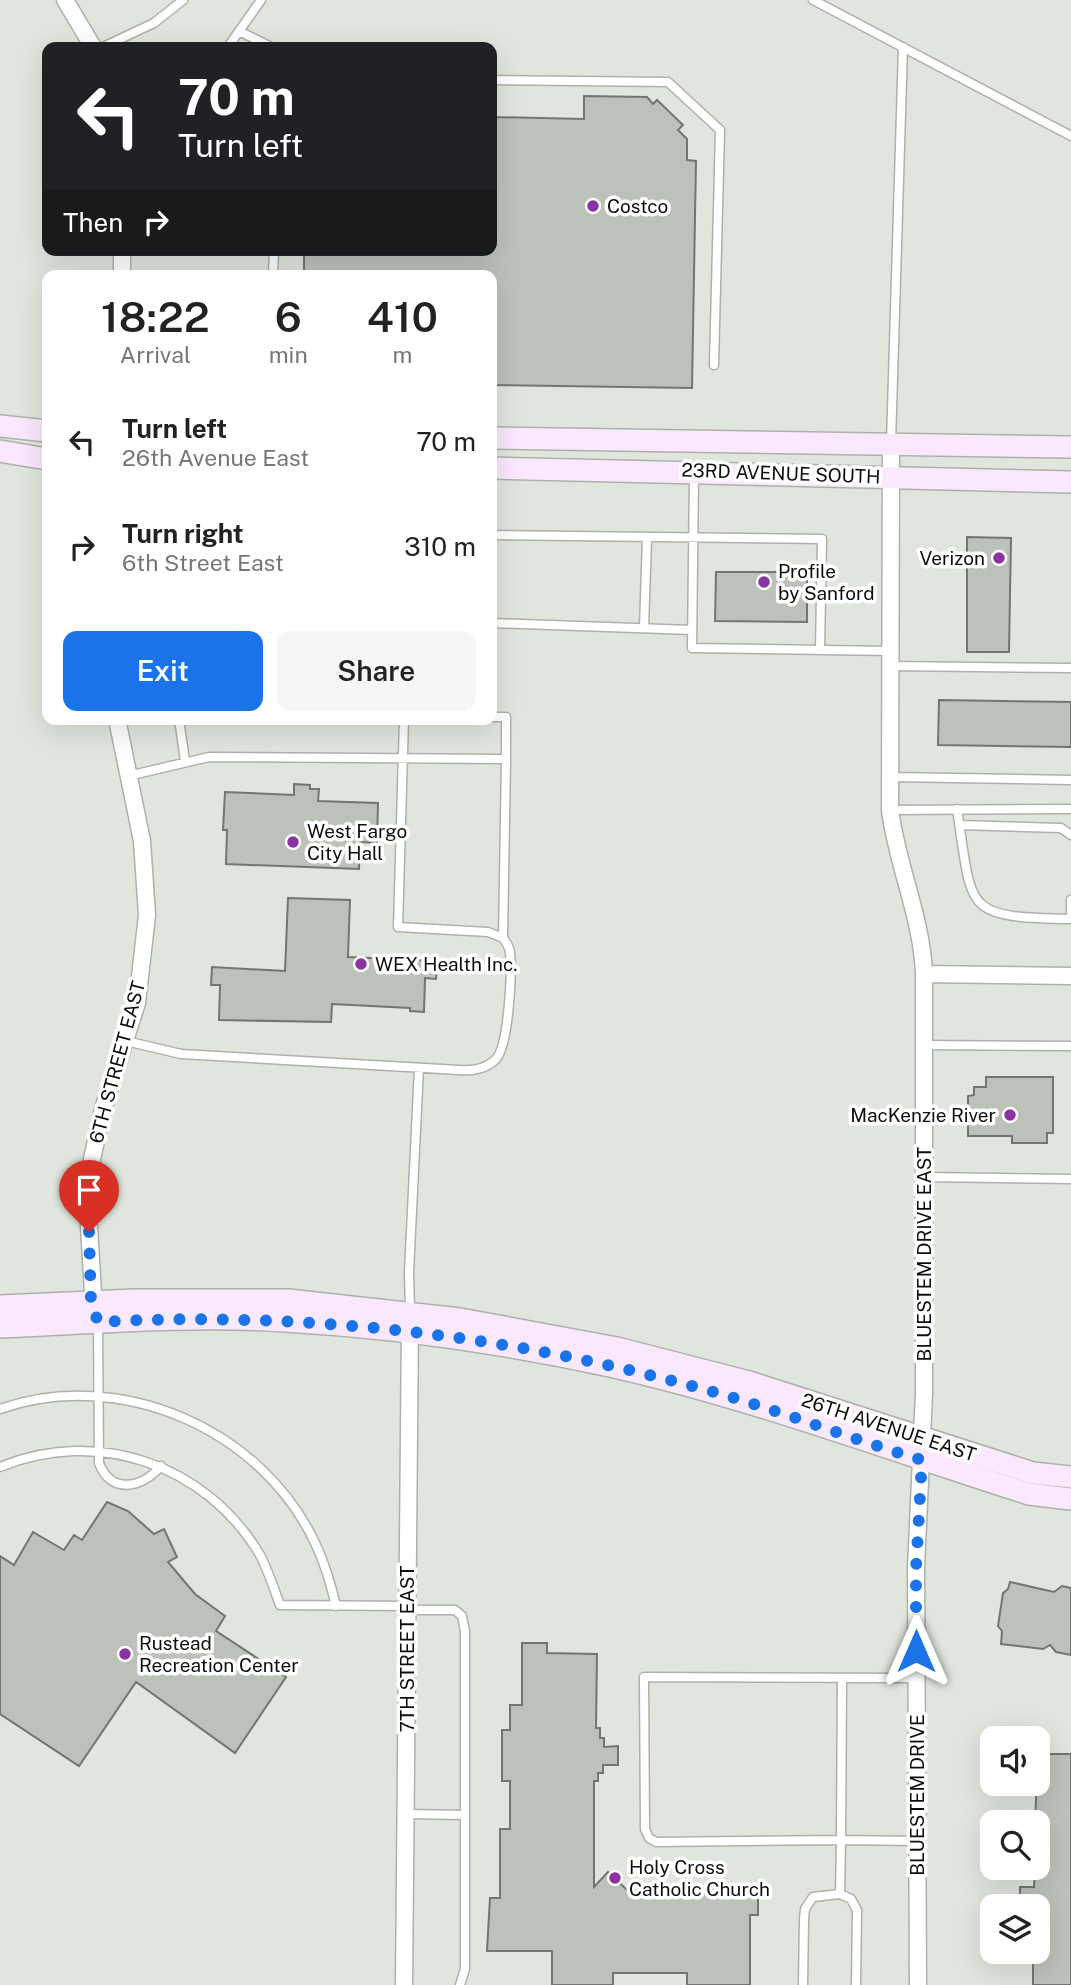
<!DOCTYPE html>
<html lang="en">
<head>
<meta charset="utf-8">
<style>
	body { margin:0; font-family:"Public Sans",sans-serif; background:#f6f6f6; color:#222; height:100vh; display:flex; flex-direction:column; font-size:26px; white-space:nowrap }
	* { box-sizing:border-box; margin:0 }
	p { font-size:23px; color:#767676 }
	.icon { flex:none; width:38px; height:38px; fill:none; stroke:currentColor; stroke-width:2; stroke-linecap:round; stroke-linejoin:round }
	.map { position:relative; flex:1; overflow:hidden }
	.side { position:absolute; left:42px; top:270px; width:455px; height:455px; display:flex; flex-direction:column; background:#fff; border-radius:14px; box-shadow:0 7px 28px #0002 }
	.side>* { flex:none }
	.banner { position:absolute; left:42px; top:42px; width:455px; height:214px; border-radius:14px; box-shadow:0 7px 28px #0002; background:#202124; color:#fff; overflow:hidden }
	.controls { position:absolute; left:980px; top:1726px; display:grid; gap:14px }
	.controls a { display:grid; place-items:center; width:70px; height:70px; border-radius:14px; background:#fff; box-shadow:0 7px 28px #0002; font-size:35px }
	.pin { position:absolute; display:grid; place-items:center; width:60px; height:60px; color:#fff; margin:-72px -30px; border-radius:50% 50% 50% 0; rotate:-45deg; box-shadow:0 0 7px #0007 }
	.pin .icon { rotate:45deg }
	.me { position:absolute; width:77px; margin:-38px; rotate:0deg; stroke-linejoin:round; filter:drop-shadow(0 0 5px #0008) }
	.turn { display:flex; align-items:center; gap:24px; height:147px; padding:0 21px; font-size:32px }
	.turn .icon { width:91px; height:91px; stroke-width:2.5 }
	.turn b { display:block; font-size:49px; line-height:60px }
	.then { display:flex; align-items:center; height:66px; padding:0 21px; background:#0003; gap:14px; font-size:26px }
	.eta { display:flex; justify-content:space-evenly; align-items:center; height:119px; text-align:center }
	.eta b { font-size:42px; font-weight:600; line-height:49px }
	.primary-button { display:flex; gap:14px; margin-top:auto; padding:14px 21px }
	.primary-button a { flex:1; height:80px; border-radius:14px; background:#1a73e8; color:#fff; font-size:28px; font-weight:600; line-height:80px; text-align:center }
	.primary-button a+a { background:#f6f6f6; color:#222 }
	ul { padding:0; list-style:none }
	li { display:flex; align-items:center; gap:21px; height:105px; padding:0 21px }
	li div { flex:1 }
	li b { display:block; font-size:26px }
	li em { font-style:normal }
	.map>svg:first-child { display:block }
	.building { fill:#bcc2b9; stroke:#71776f; stroke-width:2 }
	.lines { fill:none; stroke-linecap:round; stroke-linejoin:round }
	.lane-casing { stroke:#acb2a9; stroke-width:11 }
	.street-casing { stroke:#acb2a9; stroke-width:19 }
	.secondary-casing { stroke:#acb2a9; stroke-width:24 }
	.lane { stroke:#fff; stroke-width:8 }
	.street { stroke:#fff; stroke-width:16 }
	.secondary { stroke:#fae9fe; stroke-width:21 }
	.route { stroke:#1a73e8; stroke-width:12; stroke-dasharray:0 21.6 }
	.poi-dot { fill:#8a34a1; stroke:#fff; stroke-width:2.5 }
	.labels { text-anchor:middle; stroke-width:7; stroke-linejoin:round; paint-order:stroke }
	.poi-label { font-size:19px; fill:#0c0e0b; stroke:#fff; text-anchor:start }
	.street-label { font-size:19px; fill:#0c0e0b; stroke:#fff }
</style>
</head>
<body>
<div class="map">
<svg width="1071" height="1985" viewBox="0 0 1071 1985">
	<rect width="100%" height="100%" fill="#e0e6dd"/>
	<path class="building" d="M584,96L647,97L653,104L657,100L683,125L678,130L687,139V160L696,161L692,388L492,385V275H304V250H492V117L584,119Z
		M967,537L1011,538L1009,652H967Z
		M716,572H807V622L715,621Z
		M939,700L1071,702V747L938,745Z
		M294,784L310,785V789H319L318,801L378,803L377,843L360,842L359,869L226,864L227,830H223L225,792L294,795Z
		M288,898L350,900L348,957L437,961L436,979L425,978L424,1012L410,1011V1008L332,1004L331,1022L219,1020L220,985H211L212,967L285,971Z
		M986,1077H1053V1133H1047V1143H1012V1136H968V1096L974,1095V1087H986Z
		M107,1502L128,1511L154,1534L164,1529L177,1557L168,1562L195,1594L225,1616L216,1631L286,1677L235,1753L136,1682L79,1766L0,1714V1556L14,1565L33,1532L64,1550L74,1535L82,1540Z
		M1010,1582L1054,1592L1062,1586L1071,1588V1655L1056,1652L1050,1645L1043,1649L1001,1644L1002,1631L998,1626L1003,1593L1008,1589Z
		M522,1643H547V1653L597,1654L596,1728H600V1738H604V1747L618,1746V1765H603V1773H598V1781H594V1887L608,1872L627,1890H758V1915H750V1985H687V1973H613V1985H552V1951H487L490,1898H500V1829H510V1781H502V1730H510V1705H522Z
		M1038,1754H1071V1985H1033V1951H1038V1906H1020V1887H1034L1035,1867H1038V1822H1035Z"/>
	<g class="lines">
		<g class="lane-casing">
			<path id="lane" d="M813,0L1071,136
				M239,31L271,47
				M103,47L154,23L183,0
				M228,47L261,0
				M492,80L668,82L720,130L714,365
				M273,275L274,250
				M891,443L903,47
				M694,474L692,648L889,651
				M492,535L822,539L820,650
				M492,623L692,630
				M644,628L647,538
				M890,666L1071,668
				M492,717H506V759
				M179,719L185,761
				M128,776L209,757L506,759L503,938
				M890,777L1071,780
				M957,809C973,912 962,917 1071,919
				M890,810L1071,809
				M960,825L1061,828L1071,835
				M1071,919V900
				M126,1041L181,1054L442,1069C461,1070 480,1074 495,1060C509,1048 512,972 510,952C509,946 506,942 503,938L488,932L398,927L404,719
				M924,1045L1071,1046
				M924,1177L1071,1179
				M410,1311L409,1272L419,1068
				M98,1322L99,1463C111,1495 142,1488 161,1466
				M0,1409C120,1367 263,1429 316,1545C325,1564 331,1585 336,1606
				M0,1467C97,1427 206,1464 260,1555C268,1570 274,1589 280,1605L407,1606
				M407,1610H455L462,1616L465,1631V1969L460,1985
				M842,1679L841,1840L656,1842L649,1838L645,1829L644,1677L917,1678
				M406,1814L465,1815
				M840,1894L851,1899L857,1910L856,1985
				M803,1985L804,1919L805,1909L813,1897L840,1894L841,1840L917,1841"/>
		</g>
		<g class="street-casing">
			<path id="street" d="M65,0L93,47
				M122,275V250
				M891,444L890,810C897,865 922,918 924,974V1393L916,1568L918,1985
				M924,974L1071,976
				M94,1310L88,1210L92,1159L103,1109L137,1003L147,915L142,841L117,719
				M404,1985L410,1322"/>
		</g>
		<g class="secondary-casing">
			<path id="secondary" d="M0,426L47,431
				M492,438L1071,447
				M0,451L47,459
				M492,468L1071,482
				M0,1306L135,1300H288L460,1319L617,1348L749,1382L1033,1473L1071,1477
				M0,1327C94,1323 191,1315 285,1321C393,1327 504,1343 610,1366C752,1398 890,1450 1029,1494L1071,1499"/>
		</g>
		<use href="#lane" class="lane"/>
		<use href="#street" class="street"/>
		<use href="#secondary" class="secondary"/>
	</g>
	<g class="lines">
		<path class="route" d="M89,1232L91,1302L98,1322C313,1310 535,1338 741,1400C802,1419 861,1442 922,1460L916,1569V1651"/>
	</g>
	<g class="poi-dot">
		<circle cx="593" cy="206" r="7"/>
		<circle cx="999" cy="558" r="7"/>
		<circle cx="764" cy="582" r="7"/>
		<circle cx="293" cy="842" r="7"/>
		<circle cx="361" cy="964" r="7"/>
		<circle cx="1010" cy="1115" r="7"/>
		<circle cx="125" cy="1654" r="7"/>
		<circle cx="615" cy="1878" r="7"/>
	</g>
	<g class="labels">
		<g class="poi-label">
			<text x="607" y="213">Costco</text>
			<text x="985" y="565" text-anchor="end">Verizon</text>
			<text x="778" y="578">Profile<tspan x="778" dy="22">by Sanford</tspan></text>
			<text x="307" y="838">West Fargo<tspan x="307" dy="22">City Hall</tspan></text>
			<text x="375" y="971">WEX Health Inc.</text>
			<text x="996" y="1122" text-anchor="end">MacKenzie River</text>
			<text x="139" y="1650">Rustead<tspan x="139" dy="22">Recreation Center</tspan></text>
			<text x="629" y="1874">Holy Cross<tspan x="629" dy="22">Catholic Church</tspan></text>
		</g>
		<g class="street-label">
			<text transform="translate(781 473) rotate(2)" y="7">23RD AVENUE SOUTH</text>
			<text transform="translate(117 1062) rotate(-75)" y="7">6TH STREET EAST</text>
			<text transform="translate(924 1254) rotate(-90)" y="7">BLUESTEM DRIVE EAST</text>
			<text transform="translate(889 1427) rotate(18)" y="7">26TH AVENUE EAST</text>
			<text transform="translate(407 1649) rotate(-90)" y="7">7TH STREET EAST</text>
			<text transform="translate(917 1795) rotate(-90)" y="7">BLUESTEM DRIVE</text>
		</g>
	</g>
</svg>
<div class="controls">
<a><svg class="icon" aria-label="sound" viewBox="0 0 24 24"><path d="M4 9h4l5-4v14l-5-4H4zM17 9q2 3 0 6"/></svg></a>
<a><svg class="icon" aria-label="search" viewBox="0 0 24 24"><circle cx="10" cy="10" r="6"/><path d="M15 15l6 6"/></svg></a>
<a><svg class="icon" aria-label="layers" viewBox="0 0 24 24"><path d="M12 4l9 5-9 5-9-5zM3 14l9 5 9-5"/></svg></a>
</div>
<div class="pin" style="left:89px;top:1232px;background:#d93025"><svg class="icon" aria-label="arrive" viewBox="0 0 24 24"><path d="M6 21V4h12l-3 4 3 4H6"/></svg></div>
<svg class="me" style="left:916px;top:1651px" viewBox="-20 -20 40 40"><path d="M0-17L14 15 0 8-14 15z" fill="#1a73e8" stroke="#fff" stroke-width="4"/></svg>
<div class="banner">
<div class="turn"><svg class="icon" aria-label="left" viewBox="0 0 24 24"><path d="M17 20v-9H6M10 6l-5 5 5 5"/></svg><div><b>70 m</b>Turn left</div></div>
<div class="then">Then<svg class="icon" aria-label="right" viewBox="0 0 24 24"><path d="M7 20v-9h11M14 6l5 5-5 5"/></svg></div>
</div>
<section class="side">
<div class="eta">
<div><b>18:22</b><p>Arrival</p></div>
<div><b>6</b><p>min</p></div>
<div><b>410</b><p>m</p></div>
</div>
<ul>
<li><svg class="icon" aria-label="left" viewBox="0 0 24 24"><path d="M17 20v-9H6M10 6l-5 5 5 5"/></svg><div><b>Turn left</b><p>26th Avenue East</p></div><em>70 m</em></li>
<li><svg class="icon" aria-label="right" viewBox="0 0 24 24"><path d="M7 20v-9h11M14 6l5 5-5 5"/></svg><div><b>Turn right</b><p>6th Street East</p></div><em>310 m</em></li>
</ul>
<div class="primary-button"><a>Exit</a><a>Share</a></div>
</section>
</div>
</body>
</html>
